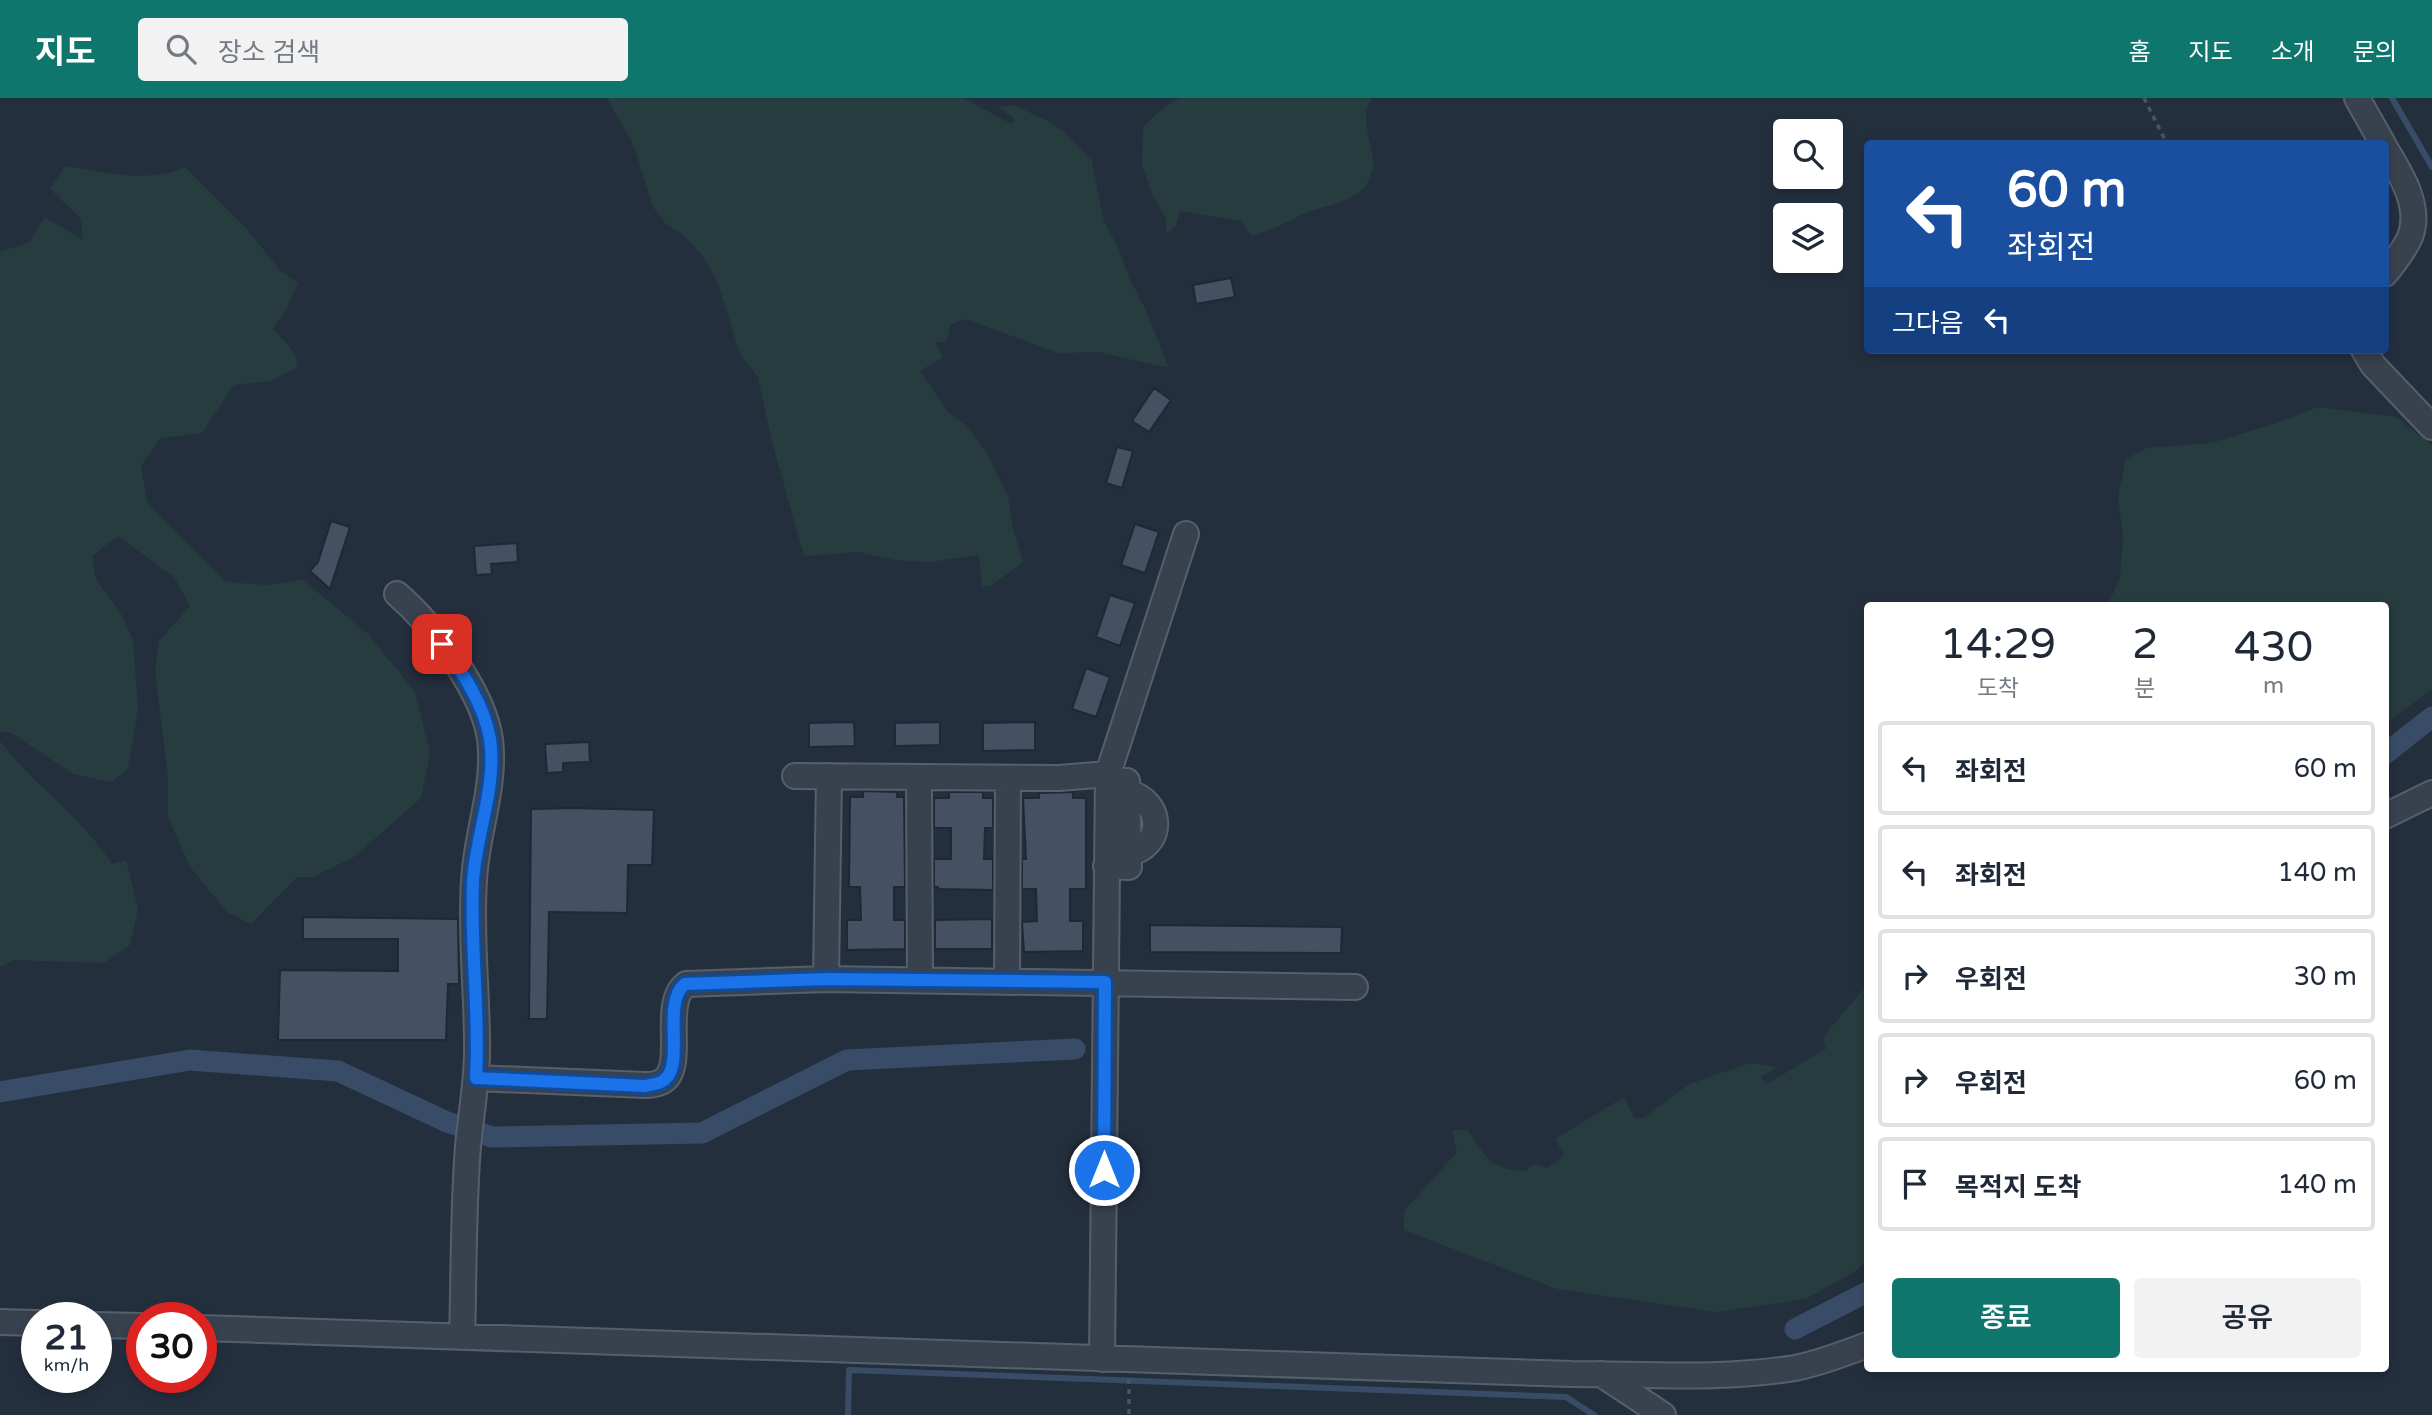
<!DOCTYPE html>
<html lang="ko">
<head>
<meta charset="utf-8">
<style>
	body { margin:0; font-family:"Varela Round","Noto Sans KR",sans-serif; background:#f2f2f3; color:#1f2937; height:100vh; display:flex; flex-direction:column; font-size:26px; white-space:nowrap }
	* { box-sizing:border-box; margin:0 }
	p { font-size:23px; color:#747a83 }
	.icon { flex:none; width:38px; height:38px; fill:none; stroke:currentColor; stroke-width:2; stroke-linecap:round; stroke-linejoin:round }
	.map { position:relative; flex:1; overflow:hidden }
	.panel { position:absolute; left:1864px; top:504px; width:525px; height:770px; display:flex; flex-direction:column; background:#fff; border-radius:7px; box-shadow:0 4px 10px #0003 }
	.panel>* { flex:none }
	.top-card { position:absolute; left:1864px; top:42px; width:525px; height:214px; border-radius:7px; box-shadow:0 4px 10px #0003; background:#1a4fa0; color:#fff; overflow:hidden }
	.controls { position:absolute; left:1773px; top:21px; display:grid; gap:14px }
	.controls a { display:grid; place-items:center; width:70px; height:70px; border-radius:7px; background:#fff; box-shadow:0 4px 10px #0003; font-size:35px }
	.speed { position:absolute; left:21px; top:1204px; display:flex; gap:14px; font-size:35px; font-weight:700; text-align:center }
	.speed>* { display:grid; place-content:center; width:91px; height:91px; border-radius:50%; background:#fff; box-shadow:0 4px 10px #0003; line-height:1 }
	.speed small { font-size:18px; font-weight:400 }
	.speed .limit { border:10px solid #d22; background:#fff; color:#111 }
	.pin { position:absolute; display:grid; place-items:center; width:60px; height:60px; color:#fff; margin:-30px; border-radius:14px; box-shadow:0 4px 10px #0006 }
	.me { position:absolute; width:77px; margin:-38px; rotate:0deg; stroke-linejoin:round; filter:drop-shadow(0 0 5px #0008) }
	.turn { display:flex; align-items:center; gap:24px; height:147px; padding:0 28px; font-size:32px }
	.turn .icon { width:91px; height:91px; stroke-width:2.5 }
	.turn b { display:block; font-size:49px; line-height:60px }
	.then { display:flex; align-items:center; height:66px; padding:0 28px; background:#0003; gap:14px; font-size:26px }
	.eta { display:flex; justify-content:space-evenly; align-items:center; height:119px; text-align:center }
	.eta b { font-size:42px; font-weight:600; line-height:49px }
	.cta { display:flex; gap:14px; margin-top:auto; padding:14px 28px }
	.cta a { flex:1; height:80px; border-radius:7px; background:#0f766e; color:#fff; font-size:28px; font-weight:600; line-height:80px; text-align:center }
	.cta a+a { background:#f2f2f3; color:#1f2937 }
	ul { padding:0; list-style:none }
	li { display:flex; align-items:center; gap:21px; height:94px; margin:0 14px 10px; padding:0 14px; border:4px solid #e0e1e3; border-radius:7px }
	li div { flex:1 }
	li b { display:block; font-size:26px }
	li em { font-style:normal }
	header { display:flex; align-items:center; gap:42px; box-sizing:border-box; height:98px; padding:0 35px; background:#0f766e; color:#fff }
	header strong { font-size:33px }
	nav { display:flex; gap:38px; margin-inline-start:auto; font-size:24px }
	.search { width:490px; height:63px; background:#f2f2f3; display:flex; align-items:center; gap:18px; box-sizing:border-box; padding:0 24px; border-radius:7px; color:#747a83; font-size:26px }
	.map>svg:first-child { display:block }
	.green { fill:#263c3f }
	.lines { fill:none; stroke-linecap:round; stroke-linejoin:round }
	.stream { stroke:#394c67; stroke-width:6 }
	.canal { stroke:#394c67; stroke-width:21 }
	.building { fill:#455162; stroke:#1f2835; stroke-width:2 }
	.minor-casing { stroke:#565f6c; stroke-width:28 }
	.path { stroke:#44595c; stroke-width:3.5; stroke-dasharray:5 5; stroke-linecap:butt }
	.minor { stroke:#38414e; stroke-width:24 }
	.route-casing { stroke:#114b97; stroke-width:18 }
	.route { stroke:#1a73e8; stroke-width:12 }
</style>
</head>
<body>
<header>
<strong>지도</strong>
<div class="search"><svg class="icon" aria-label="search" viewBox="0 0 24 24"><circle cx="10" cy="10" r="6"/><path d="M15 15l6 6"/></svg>장소 검색</div>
<nav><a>홈</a><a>지도</a><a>소개</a><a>문의</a></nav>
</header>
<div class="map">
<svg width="2432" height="1317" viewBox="0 0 2432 1317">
	<rect width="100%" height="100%" fill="#242f3e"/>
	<path class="green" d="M607,0H963L1012,26L1014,20L998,9L1013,7L1048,23L1062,32L1092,63L1104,124L1118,149L1130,182L1145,210L1169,270L1098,254L1059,255L965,221L950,227L947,243L936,245L943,259L920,273L949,315L966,327L988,356L1008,399L1013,431L1023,464L992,487L982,489L979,457L930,464L894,462L859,454L804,458L771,340L758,279L740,256L717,182L701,156L684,138L665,125L653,109L633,46Z
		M1180,0H1372C1357,21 1375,48 1373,69C1372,76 1366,89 1361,93C1346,105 1324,108 1306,115C1285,124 1276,132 1251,137L1241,123L1180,113L1176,128L1166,136V120L1153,99L1142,66L1143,28L1165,9Z
		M65,68C104,74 149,86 185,69L245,129L280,172L298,185L286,212L273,230L294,255L298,269L270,283L234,287L202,335L161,340L141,368L147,404L226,484L266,487L303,482L368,536L415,594L430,655L421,700L354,759L313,779H297L251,826L227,814L190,769L168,719V679L155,573L159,543L190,508L174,479L118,438L92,458L96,482L120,514L133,542L138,611L128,670L112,684L73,676L10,634H0V154L29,144L45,119L83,142L81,121L50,91Z
		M2318,309L2396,319L2432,347V592L2385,625V508L2108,507L2120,479L2123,439L2118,398L2126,361L2147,350L2211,345L2283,323Z
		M0,643C33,687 82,719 112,766L126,762L138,811L130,847L104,865L14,862L0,869Z
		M1867,887V1163L1854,1174L1806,1201L1717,1214L1557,1191L1404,1132V1113L1457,1054L1452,1033L1467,1031C1486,1058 1489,1072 1526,1073L1533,1066L1548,1070L1564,1057L1555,1041L1624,999L1634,1020H1643L1689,986L1750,965L1777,969L1761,979L1767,986L1826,951L1823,939Z"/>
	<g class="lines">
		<path class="stream" d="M2392,0L2432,69
			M848,1317L849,1272L1566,1299L1594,1317"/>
		<path class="canal" d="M2385,656L2432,619
			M0,994L190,962L338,973L447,1024L492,1039L702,1035L847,962L1075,951
			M1795,1231L1867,1194"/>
	</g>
	<path class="building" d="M1231,180L1235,199L1196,206L1193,187Z
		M1154,290L1171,302L1149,334L1132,323Z
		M1117,349L1133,353L1122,390L1106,385Z
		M331,423L350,429L330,491L310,473L318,464Z
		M1135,426L1159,434L1145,475L1121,467Z
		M517,445L518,464L491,466L492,476L476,477L474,448Z
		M1110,497L1135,505L1120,548L1096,539Z
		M1086,570L1110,579L1096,619L1072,611Z
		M854,624L855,648L809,649V625Z
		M940,624V647L895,648V625Z
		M1035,624V652L983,653V625Z
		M589,644L590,664L563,665V674L547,675L545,646Z
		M863,693L897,694V699H904L905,789H894V822H905V851L847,852V822H861L860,789H849L850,699H863Z
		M949,694H983V700H993V730H985L984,761H993V792L938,791V789H934V761H951V730H934V700H949Z
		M1073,694V700H1086V791H1070V823H1083V853L1024,854L1022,824L1037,823L1036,791H1022V761H1026L1023,700H1039V695Z
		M572,710L654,712L652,767H628L627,815L549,814L547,921H529L531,711Z
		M303,819L458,821L459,886H448L446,942H278L280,872L398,873V841H303Z
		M992,821V851H935V822Z
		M1150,827L1342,829L1341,855L1150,854Z"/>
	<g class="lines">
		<g class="minor-casing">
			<path id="minor" d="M2357,0L2383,46
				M2385,50C2400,75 2422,108 2410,139C2404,152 2394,165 2385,176
				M2364,252L2373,267L2432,329
				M397,496C433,527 483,593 490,641C496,689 476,736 474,783C470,841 478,900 477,958C476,988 471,1018 468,1048C463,1111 464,1176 462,1239
				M795,678L1059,680L1108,676
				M919,679L920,882
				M1127,694C1164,703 1165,748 1128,756
				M2385,718L2432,695
				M1106,768L1129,769L1127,683L1108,682
				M826,881L829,678
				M1007,883L1008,680
				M476,980L645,987C649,987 657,986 661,984C688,971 660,906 686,886L826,881L1355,889
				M0,1224L37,1225
				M96,1227L142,1228
				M201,1230L1572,1276C1646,1276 1721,1282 1795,1270C1820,1265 1843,1256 1867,1247
				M1102,1261L1108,676L1186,436
				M1601,1276L1663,1317"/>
		</g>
		<path class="path" d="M2144,0L2167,46
			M1129,1281V1317"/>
		<use href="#minor" class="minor"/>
	</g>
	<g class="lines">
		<g class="route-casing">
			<path id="route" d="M442,546C462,574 484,606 490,641C497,688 476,736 473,783C470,849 480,915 476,980L645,988C649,987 657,986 661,984C688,971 660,906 685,886L826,881L1105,884L1104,1072"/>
		</g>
		<use href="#route" class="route"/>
	</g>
</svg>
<div class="controls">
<a><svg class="icon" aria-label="search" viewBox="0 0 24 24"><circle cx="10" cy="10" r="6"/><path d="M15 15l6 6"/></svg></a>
<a><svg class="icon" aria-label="layers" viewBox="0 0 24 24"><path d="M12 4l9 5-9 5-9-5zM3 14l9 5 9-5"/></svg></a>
</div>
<div class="speed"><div>21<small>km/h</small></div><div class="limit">30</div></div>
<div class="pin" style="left:442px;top:546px;background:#d93025"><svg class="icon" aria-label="arrive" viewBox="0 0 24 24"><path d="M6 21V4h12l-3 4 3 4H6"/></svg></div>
<svg class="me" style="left:1104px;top:1072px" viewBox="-20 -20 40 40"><circle r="17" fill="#1a73e8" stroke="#fff" stroke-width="3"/><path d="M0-11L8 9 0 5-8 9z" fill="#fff"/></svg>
<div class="top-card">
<div class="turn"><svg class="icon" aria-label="left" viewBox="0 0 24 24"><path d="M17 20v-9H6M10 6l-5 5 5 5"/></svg><div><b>60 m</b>좌회전</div></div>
<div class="then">그다음<svg class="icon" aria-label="left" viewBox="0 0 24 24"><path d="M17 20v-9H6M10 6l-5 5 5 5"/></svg></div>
</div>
<section class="panel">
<div class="eta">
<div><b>14:29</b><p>도착</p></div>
<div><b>2</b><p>분</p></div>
<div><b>430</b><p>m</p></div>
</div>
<ul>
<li><svg class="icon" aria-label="left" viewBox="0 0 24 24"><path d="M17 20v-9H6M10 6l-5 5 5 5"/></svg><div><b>좌회전</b></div><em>60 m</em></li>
<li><svg class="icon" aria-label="left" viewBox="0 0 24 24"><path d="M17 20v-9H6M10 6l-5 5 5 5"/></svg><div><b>좌회전</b></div><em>140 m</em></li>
<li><svg class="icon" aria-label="right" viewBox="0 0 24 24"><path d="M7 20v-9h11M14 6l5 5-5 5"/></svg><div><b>우회전</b></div><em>30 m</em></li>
<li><svg class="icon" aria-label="right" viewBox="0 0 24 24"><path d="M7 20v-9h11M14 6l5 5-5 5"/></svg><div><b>우회전</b></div><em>60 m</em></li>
<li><svg class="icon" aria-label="arrive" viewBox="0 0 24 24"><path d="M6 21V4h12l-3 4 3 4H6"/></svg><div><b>목적지 도착</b></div><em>140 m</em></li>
</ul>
<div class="cta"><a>종료</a><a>공유</a></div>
</section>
</div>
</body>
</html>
